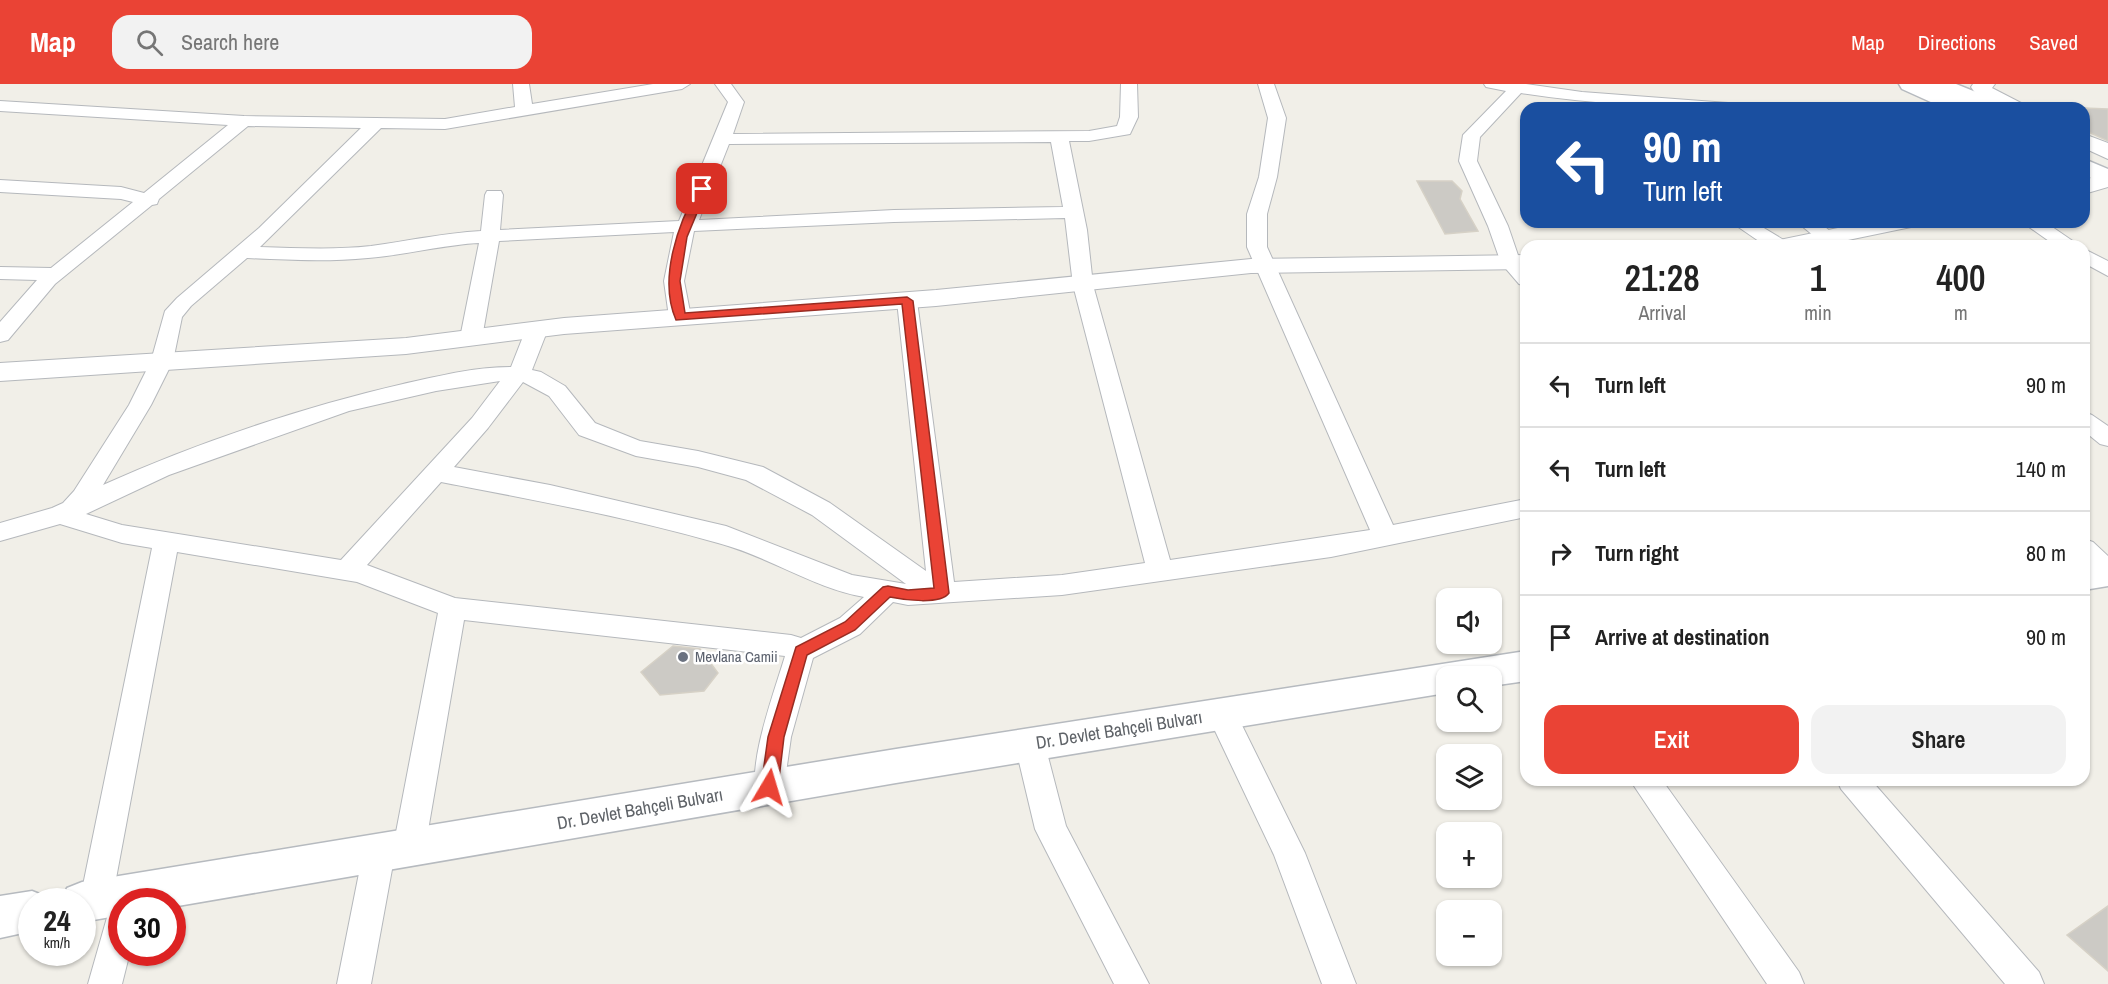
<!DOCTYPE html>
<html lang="en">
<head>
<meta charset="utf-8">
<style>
	body { margin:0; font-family:"Archivo Narrow",sans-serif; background:#f2f2f2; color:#222; height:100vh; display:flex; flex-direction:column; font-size:22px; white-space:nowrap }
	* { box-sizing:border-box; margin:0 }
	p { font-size:20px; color:#767676 }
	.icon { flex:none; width:33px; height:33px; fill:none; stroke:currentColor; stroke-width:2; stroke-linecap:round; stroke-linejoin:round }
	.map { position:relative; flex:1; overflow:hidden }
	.sheet { position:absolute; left:1520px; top:156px; width:570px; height:546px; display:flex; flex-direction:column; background:#fff; border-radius:18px; box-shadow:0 2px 4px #0004 }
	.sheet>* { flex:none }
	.banner { position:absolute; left:1520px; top:18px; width:570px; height:126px; border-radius:18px; box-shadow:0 2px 4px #0004; background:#1a4fa0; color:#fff; overflow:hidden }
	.tools { position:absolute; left:1436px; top:504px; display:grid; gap:12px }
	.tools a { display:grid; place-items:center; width:66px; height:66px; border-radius:12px; background:#fff; box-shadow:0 2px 4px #0004; font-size:30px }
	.speed { position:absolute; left:18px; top:804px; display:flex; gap:12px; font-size:30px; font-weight:700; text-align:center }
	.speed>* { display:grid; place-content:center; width:78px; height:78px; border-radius:50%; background:#fff; box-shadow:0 2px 4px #0004; line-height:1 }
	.speed small { font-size:15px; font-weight:400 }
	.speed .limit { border:9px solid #d22; background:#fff; color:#111 }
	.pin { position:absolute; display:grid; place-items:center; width:51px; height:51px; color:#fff; margin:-26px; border-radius:12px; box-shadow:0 3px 9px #0006 }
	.me { position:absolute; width:66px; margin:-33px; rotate:7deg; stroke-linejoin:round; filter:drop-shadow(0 0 4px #0008) }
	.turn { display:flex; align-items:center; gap:21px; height:126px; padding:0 24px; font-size:27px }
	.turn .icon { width:78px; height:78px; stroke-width:2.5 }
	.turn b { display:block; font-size:42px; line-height:51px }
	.eta { display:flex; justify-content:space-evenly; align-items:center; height:102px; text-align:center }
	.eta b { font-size:36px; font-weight:600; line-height:42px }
	.action { display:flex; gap:12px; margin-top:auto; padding:12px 24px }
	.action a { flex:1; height:69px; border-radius:18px; background:#ea4335; color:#fff; font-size:24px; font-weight:600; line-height:69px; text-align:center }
	.action a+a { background:#f2f2f2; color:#222 }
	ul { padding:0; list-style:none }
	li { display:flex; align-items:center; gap:18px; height:84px; padding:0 24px; border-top:2px solid #e0e0e0 }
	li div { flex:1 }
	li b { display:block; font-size:22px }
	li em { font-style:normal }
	header { display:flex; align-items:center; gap:36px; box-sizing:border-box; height:84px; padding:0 30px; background:#ea4335; color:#fff }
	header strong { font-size:28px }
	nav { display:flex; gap:33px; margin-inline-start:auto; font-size:21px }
	.search { width:420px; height:54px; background:#f2f2f2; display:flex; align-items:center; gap:15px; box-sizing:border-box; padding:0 21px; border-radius:18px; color:#767676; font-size:22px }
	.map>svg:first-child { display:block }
	.building { fill:#cccac5; stroke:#d6d1c6; stroke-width:1.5 }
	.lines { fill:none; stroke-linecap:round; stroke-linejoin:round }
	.minor-casing { stroke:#b5b8bc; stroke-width:2 }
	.tertiary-casing { stroke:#b5b8bc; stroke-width:2 }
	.secondary-casing { stroke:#b6babf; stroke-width:3 }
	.minor { fill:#fff; fill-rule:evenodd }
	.tertiary { fill:#fff; fill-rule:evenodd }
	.secondary { fill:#fff; fill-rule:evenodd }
	.route { fill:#ea4335; stroke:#982c22; stroke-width:1.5 }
	.worship-dot { fill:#6b7280; stroke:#fff; stroke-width:2 }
	.labels { text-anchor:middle; stroke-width:5; stroke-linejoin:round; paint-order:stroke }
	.worship-label { font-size:15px; fill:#5b616d; stroke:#fff; text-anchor:start }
	.near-street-label { font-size:18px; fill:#5f6368; stroke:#fff }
</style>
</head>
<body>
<header>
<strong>Map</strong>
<div class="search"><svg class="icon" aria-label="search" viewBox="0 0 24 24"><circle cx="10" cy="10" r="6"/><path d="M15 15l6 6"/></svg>Search here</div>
<nav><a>Map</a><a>Directions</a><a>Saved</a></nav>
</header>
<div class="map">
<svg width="2108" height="900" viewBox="0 0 2108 900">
	<rect width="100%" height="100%" fill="#f1efe8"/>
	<path class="building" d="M2084,24L2108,25V57L2084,46Z
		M1417,97H1452L1462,107L1460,115L1478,147L1445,150Z
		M673,562L700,565L718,589L704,607L660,611L641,588Z
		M2108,822V887L2067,851Z"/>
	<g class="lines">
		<g class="minor-casing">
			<path id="minor" d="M513,0H529L532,20L653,0H690L682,5L445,45L381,44L260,163C297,164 334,166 371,162C408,157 444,149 481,147L485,111L487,107H501L503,111L500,146L679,137L728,18L715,0H731L744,18L733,50L1089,47L1117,42L1120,33L1121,0H1137L1138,33L1130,50L1089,57H1069L1087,146L1093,201L1170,476L1370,446L1247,163V130L1259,93L1268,34L1258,0H1274L1286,34L1277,93L1267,130V163L1393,441L1526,415V433L1331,473L1062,511L908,521L893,518L860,550L813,574L791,653L784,703L780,713L769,716L758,713C745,685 776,603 785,572L464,536L425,764L420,774L409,779L398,774L393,764L438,529L357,498L177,468L112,816L108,827L96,832L84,827L82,818L80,816L152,464L122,459L60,440L0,457V439L52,424L63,419L74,407L129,321L151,277L165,227L177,214L259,144L361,44L248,42L159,115L157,120L152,121L55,200L8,256L0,258V238L37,196L0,195V183L51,184L133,118L121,115L0,108V96L121,103L144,109L228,41L0,27V17L244,32L445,35L515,23ZM1051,58L1063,123L894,126L699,136L729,60ZM1065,134L1073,201L1145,479L1062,491L954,498L917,217L914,213L907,211L900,213L897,217L926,487L830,419L763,383L698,367L640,357L595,339L565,302L541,288L532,286L548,245L545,240L537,238L529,240L526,245L511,283C475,283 438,292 403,300C303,323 196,359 103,401L151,321L173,277L182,233L191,222L247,174C288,176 328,178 368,174C406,171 442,161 479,159L460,254L463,259L471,261L479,259L482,254L499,157L674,148L664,197L669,233L673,238L680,239L687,238L691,233L684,197L694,147L894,138ZM500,297L472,334L341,476L122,441L86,430L169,391L349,327L436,307ZM523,298L549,312L579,351L636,372L698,383L746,396L812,431L906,500L852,491L726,442L550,401L454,383L488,344ZM441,398C534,416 627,433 718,459C768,472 813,504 864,513L840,534L801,554L791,551L455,514L367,481Z
				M1484,0H1526L1582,8L1728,19L1736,24C1664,24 1593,20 1521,9L1480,53L1477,77L1508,142L1520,177L1526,183V202L1519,200L1501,179L1488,142L1459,77L1463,51L1506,7L1486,3Z
				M1731,138H1754L1787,158L1790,162H1766Z
				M1797,138H1819L1848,162H1826Z
				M2022,138H2045L2080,162H2056Z
				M2084,165L2108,177V192L2084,179Z
				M2084,328L2092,331L2108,342V362L2100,360L2084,347Z
				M2084,455L2093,458L2108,472V497L2099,494L2084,480Z
				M1222,618L1232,621L1305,769L1356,900H1322L1274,771L1207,630L1212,621Z
				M1030,648L1041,652L1045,661L1066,742L1149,900H1114L1040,755L1035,745L1015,661L1019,652Z
				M1630,696H1662L1799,888L1804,900H1767Z
				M1837,696H1871L2039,888L2044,900H2005L1841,705Z
				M379,754L390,759L395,769L371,900H337L363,769L368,759Z
				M122,818V868H130L122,900H88L110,823Z"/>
		</g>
		<g class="tertiary-casing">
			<path id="tertiary" d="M1973,0H1995L1992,4L2023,20L2026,24C2005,24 1983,23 1971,3Z
				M2084,50L2108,59V75L2084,64Z
				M2108,89V103L2084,110V96Z
				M1867,138H1915L1911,143L1819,162H1771L1774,157Z
				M1526,171V185L1251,189L936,222L564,250L406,270L0,297V279L406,254L564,234L936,206L1251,175Z"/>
		</g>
		<g class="secondary-casing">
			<path id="secondary" d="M1899,0H1956L2003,19L2006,24H1976L1966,20L1967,24H1944L1902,5Z
				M2084,75L2108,85V101L2084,91Z
				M2108,476V502L2084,506V480Z
				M1526,567V597L1491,602V592H1446V609L896,699L172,823V818H122V831L82,838V818H61L67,804L82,798L896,665Z
				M32,807L47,813L49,818H32V847L0,854V812Z"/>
		</g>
		<use href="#minor" class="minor"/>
		<use href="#tertiary" class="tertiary"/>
		<use href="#secondary" class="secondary"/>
	</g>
	<path class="route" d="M699,103L707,105L687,153L680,197L685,229L907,213L913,217L949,509C941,521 904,516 890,513L855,546L807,571L784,653L778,703L775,708L769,710L764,708L761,703L768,653L796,563L845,538L883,503L888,502L908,506L934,504L902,220L676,236C658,195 678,139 699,103Z"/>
	<circle class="worship-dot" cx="683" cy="573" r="6"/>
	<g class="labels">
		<g class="worship-label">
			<text x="695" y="578">Mevlana Camii</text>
		</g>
		<g class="near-street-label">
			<text transform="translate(1119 646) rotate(-9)" y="6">Dr. Devlet Bahçeli Bulvarı</text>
			<text transform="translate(640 725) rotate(-10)" y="6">Dr. Devlet Bahçeli Bulvarı</text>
		</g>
	</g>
</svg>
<div class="tools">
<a><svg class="icon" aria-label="sound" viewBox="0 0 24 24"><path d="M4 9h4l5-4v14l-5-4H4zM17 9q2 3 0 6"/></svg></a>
<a><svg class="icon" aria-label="search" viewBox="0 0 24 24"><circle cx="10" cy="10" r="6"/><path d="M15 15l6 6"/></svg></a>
<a><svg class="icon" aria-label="layers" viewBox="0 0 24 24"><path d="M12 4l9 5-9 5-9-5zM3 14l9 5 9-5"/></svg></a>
<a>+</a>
<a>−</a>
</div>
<div class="speed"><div>24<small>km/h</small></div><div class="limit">30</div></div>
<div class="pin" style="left:702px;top:105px;background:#d93025"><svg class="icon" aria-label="arrive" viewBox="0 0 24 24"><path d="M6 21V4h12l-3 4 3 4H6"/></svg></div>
<svg class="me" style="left:769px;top:703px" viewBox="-20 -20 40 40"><path d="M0-17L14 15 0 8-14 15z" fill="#ea4335" stroke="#fff" stroke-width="4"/></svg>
<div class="banner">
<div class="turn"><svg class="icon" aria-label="left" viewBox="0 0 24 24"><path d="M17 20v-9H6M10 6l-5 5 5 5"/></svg><div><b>90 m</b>Turn left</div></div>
</div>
<section class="sheet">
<div class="eta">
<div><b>21:28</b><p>Arrival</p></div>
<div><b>1</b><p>min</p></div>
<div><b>400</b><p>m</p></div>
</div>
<ul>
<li><svg class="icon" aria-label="left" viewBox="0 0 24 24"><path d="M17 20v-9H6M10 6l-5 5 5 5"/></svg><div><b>Turn left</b></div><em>90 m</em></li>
<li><svg class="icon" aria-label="left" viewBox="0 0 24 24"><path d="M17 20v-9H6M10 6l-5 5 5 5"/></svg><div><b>Turn left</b></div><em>140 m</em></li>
<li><svg class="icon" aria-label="right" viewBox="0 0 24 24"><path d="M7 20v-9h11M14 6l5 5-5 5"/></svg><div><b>Turn right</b></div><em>80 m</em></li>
<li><svg class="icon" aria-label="arrive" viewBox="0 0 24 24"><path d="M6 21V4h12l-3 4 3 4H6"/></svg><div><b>Arrive at destination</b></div><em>90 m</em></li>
</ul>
<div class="action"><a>Exit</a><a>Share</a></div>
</section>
</div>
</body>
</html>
